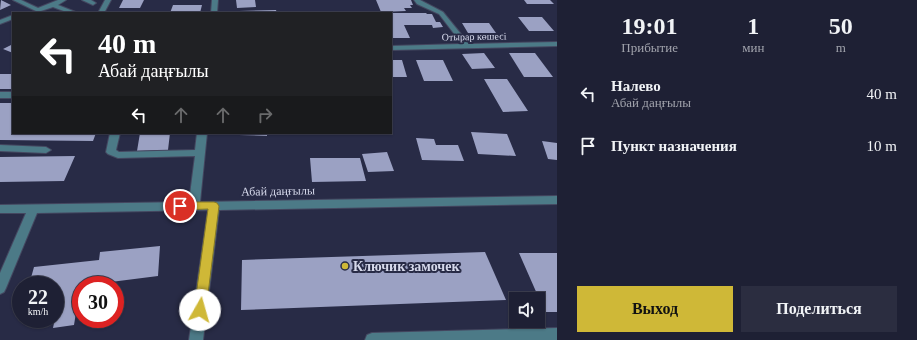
<!DOCTYPE html>
<html lang="ru">
<head>
<meta charset="utf-8">
<style>
	body { margin:0; font-family:"Times New Roman",serif; background:#2b2d40; color:#f1f3f6; height:100vh; display:flex; flex-direction:column; font-size:15px; white-space:nowrap }
	* { box-sizing:border-box; margin:0 }
	p { font-size:13px; color:#a1a3ac }
	.icon { flex:none; width:22px; height:22px; fill:none; stroke:currentColor; stroke-width:2; stroke-linecap:round; stroke-linejoin:round }
	.map { position:relative; flex:1; overflow:hidden }
	.sheet { display:flex; flex-direction:column; background:#1e2034; width:360px }
	.sheet>* { flex:none }
	.hud { position:absolute; left:12px; top:12px; width:380px; height:122px; border-radius:0px; box-shadow:0 1px 3px #0004,0 0 0 1px #3c3e4f; background:#202124; color:#fff; overflow:hidden }
	.fabs { position:absolute; left:509px; top:292px; display:grid; gap:8px }
	.fabs a { display:grid; place-items:center; width:36px; height:36px; border-radius:0px; background:#1e2034; box-shadow:0 1px 3px #0004,0 0 0 1px #3c3e4f; font-size:20px }
	.speed { position:absolute; left:12px; top:276px; display:flex; gap:8px; font-size:20px; font-weight:700; text-align:center }
	.speed>* { display:grid; place-content:center; width:52px; height:52px; border-radius:50%; background:#1e2034; box-shadow:0 1px 3px #0004,0 0 0 1px #3c3e4f; line-height:1 }
	.speed small { font-size:10px; font-weight:400 }
	.speed .limit { border:6px solid #d22; background:#fff; color:#111 }
	.pin { position:absolute; display:grid; place-items:center; width:34px; height:34px; color:#fff; margin:-17px; border:2px solid #fff; border-radius:50%; box-shadow:0 1px 4px #0007 }
	.me { position:absolute; width:44px; margin:-22px; rotate:7deg; stroke-linejoin:round; filter:drop-shadow(0 0 3px #0008) }
	.turn { display:flex; align-items:center; gap:14px; height:84px; padding:0 20px; font-size:18px }
	.turn .icon { width:52px; height:52px; stroke-width:2.5 }
	.turn b { display:block; font-size:28px; line-height:34px }
	.lanes { display:flex; align-items:center; height:38px; padding:0 20px; background:#0003; justify-content:center; gap:20px; direction:ltr }
	.lanes .off { opacity:.35 }
	.eta { display:flex; justify-content:space-evenly; align-items:center; height:68px; text-align:center }
	.eta b { font-size:24px; font-weight:700; line-height:28px }
	.cta { display:flex; gap:8px; margin-top:auto; padding:8px 20px }
	.cta a { flex:1; height:46px; border-radius:0px; background:#cfb837; color:#111; font-size:16px; font-weight:700; line-height:46px; text-align:center }
	.cta a+a { background:#2b2d40; color:#f1f3f6 }
	ul { padding:0; list-style:none }
	li { display:flex; align-items:center; gap:12px; height:52px; padding:0 20px }
	li div { flex:1 }
	li b { display:block; font-size:15px }
	li em { font-style:normal }
	main { display:flex; flex:1; min-height:0 }
	.map>svg:first-child { display:block }
	.building { fill:#9ba1c3 }
	.lines { fill:none; stroke-linecap:round; stroke-linejoin:round }
	.minor-casing { stroke:#444760; stroke-width:2 }
	.minor { fill:#4c7a87; fill-rule:evenodd }
	.route { fill:#cfb837; stroke:#877824 }
	.poi-dot { fill:#cfb837; stroke:#282b46; stroke-width:1.5 }
	.labels { text-anchor:middle; stroke-width:4; stroke-linejoin:round; paint-order:stroke }
	.far-street-label { font-size:10px; fill:#d6d9eb; stroke:#282b46 }
	.street-label { font-size:12px; fill:#d6d9eb; stroke:#282b46 }
	.near-poi-label { font-size:14px; font-weight:bold; fill:#d6d9eb; stroke:#282b46; text-anchor:start }
</style>
</head>
<body>
<main>
<div class="map">
<svg width="557" height="340" viewBox="0 0 557 340">
	<rect width="100%" height="100%" fill="#282b46"/>
	<path class="building" d="M1,0L11,5L0,10Z
		M123,0H144L140,8H119Z
		M236,0H255L256,7L237,8Z
		M376,0H411L413,5H410L412,8H404L406,11L381,12Z
		M524,0H550L554,4H527Z
		M173,5H202L200,13H170Z
		M276,10L277,13H239V11Z
		M391,13H426L427,14H432L436,22H440L443,27L433,28L432,25H404L410,38H391Z
		M518,17H542L554,31H529Z
		M462,23H489L496,33H468Z
		M13,44V53L3,49Z
		M484,53L495,68L472,69L462,54Z
		M509,53H535L553,77H524Z
		M391,60H402L407,77H391Z
		M416,60H443L453,81H424Z
		M0,74H13V89H0Z
		M484,79H507L528,111L503,112Z
		M0,103H13V133H96L93,141L0,140Z
		M471,132L507,134L516,156L478,154Z
		M140,133H170L168,150L137,151Z
		M239,133H267V136L239,135Z
		M416,138L434,139L436,145H458L464,161L422,160Z
		M542,141L557,143V160L548,159Z
		M387,152L394,171L368,172L362,154Z
		M75,156L64,181L0,182V157Z
		M310,158H360L366,181L312,182Z
		M160,246L158,276L95,284V285H81V293L79,294L74,325L53,328L56,313H55V285H29L34,267L99,260L100,252Z
		M485,252L506,300L241,310L242,260Z
		M519,253H557V312H545Z"/>
	<g class="lines">
		<g class="minor-casing">
			<path id="minor" d="M13,0H21L38,8L58,0H66L58,5L78,13H69L53,7L38,12Z
				M82,0H91L96,3L93,5Z
				M105,0H111L104,13H98Z
				M212,0H218L217,13H211Z
				M414,0H420L443,12L469,44L557,42V46L391,50V46L462,44L439,14L417,4Z
				M13,15V19L0,24V20Z
				M0,92H13V98H0Z
				M110,133H120L116,150L119,152L195,150L197,133H207L200,202L557,196V204L219,210L203,340H189L208,210L37,213L6,288L4,292L0,294V273L26,213H0V205L189,202L195,156L118,158L108,154L106,152Z
				M0,145L46,147L51,150L46,153L0,151Z
				M557,328V340H365L367,335L372,333Z"/>
		</g>
		<use href="#minor" class="minor"/>
	</g>
	<path class="route" d="M180,202H214L217,203L219,206L206,310L204,314L200,316L196,314L194,310L208,209L180,210L176,209L175,206L176,203Z"/>
	<circle class="poi-dot" cx="345" cy="266" r="4"/>
	<g class="labels">
		<g class="far-street-label">
			<text transform="translate(474 36) rotate(-1)" y="4">Отырар көшесі</text>
		</g>
		<g class="street-label">
			<text transform="translate(278 191) rotate(-1)" y="4">Абай даңғылы</text>
		</g>
		<g class="near-poi-label">
			<text x="353" y="271">Ключик замочек</text>
		</g>
	</g>
</svg>
<div class="fabs">
<a><svg class="icon" aria-label="sound" viewBox="0 0 24 24"><path d="M4 9h4l5-4v14l-5-4H4zM17 9q2 3 0 6"/></svg></a>
</div>
<div class="speed"><div>22<small>km/h</small></div><div class="limit">30</div></div>
<div class="pin" style="left:180px;top:206px;background:#d93025"><svg class="icon" aria-label="arrive" viewBox="0 0 24 24"><path d="M6 21V4h12l-3 4 3 4H6"/></svg></div>
<svg class="me" style="left:200px;top:310px" viewBox="-20 -20 40 40"><circle r="19" fill="#fff"/><path d="M0-13L10 11 0 6-10 11z" fill="#cfb837"/></svg>
<div class="hud">
<div class="turn"><svg class="icon" aria-label="left" viewBox="0 0 24 24"><path d="M17 20v-9H6M10 6l-5 5 5 5"/></svg><div><b>40 m</b>Абай даңғылы</div></div>
<div class="lanes"><svg class="icon" aria-label="left" viewBox="0 0 24 24"><path d="M17 20v-9H6M10 6l-5 5 5 5"/></svg><svg class="icon off" aria-label="ahead" viewBox="0 0 24 24"><path d="M12 20V5M6 11l6-6 6 6"/></svg><svg class="icon off" aria-label="ahead" viewBox="0 0 24 24"><path d="M12 20V5M6 11l6-6 6 6"/></svg><svg class="icon off" aria-label="right" viewBox="0 0 24 24"><path d="M7 20v-9h11M14 6l5 5-5 5"/></svg></div>
</div>
</div>
<section class="sheet">
<div class="eta">
<div><b>19:01</b><p>Прибытие</p></div>
<div><b>1</b><p>мин</p></div>
<div><b>50</b><p>m</p></div>
</div>
<ul>
<li><svg class="icon" aria-label="left" viewBox="0 0 24 24"><path d="M17 20v-9H6M10 6l-5 5 5 5"/></svg><div><b>Налево</b><p>Абай даңғылы</p></div><em>40 m</em></li>
<li><svg class="icon" aria-label="arrive" viewBox="0 0 24 24"><path d="M6 21V4h12l-3 4 3 4H6"/></svg><div><b>Пункт назначения</b></div><em>10 m</em></li>
</ul>
<div class="cta"><a>Выход</a><a>Поделиться</a></div>
</section>
</main>
</body>
</html>
